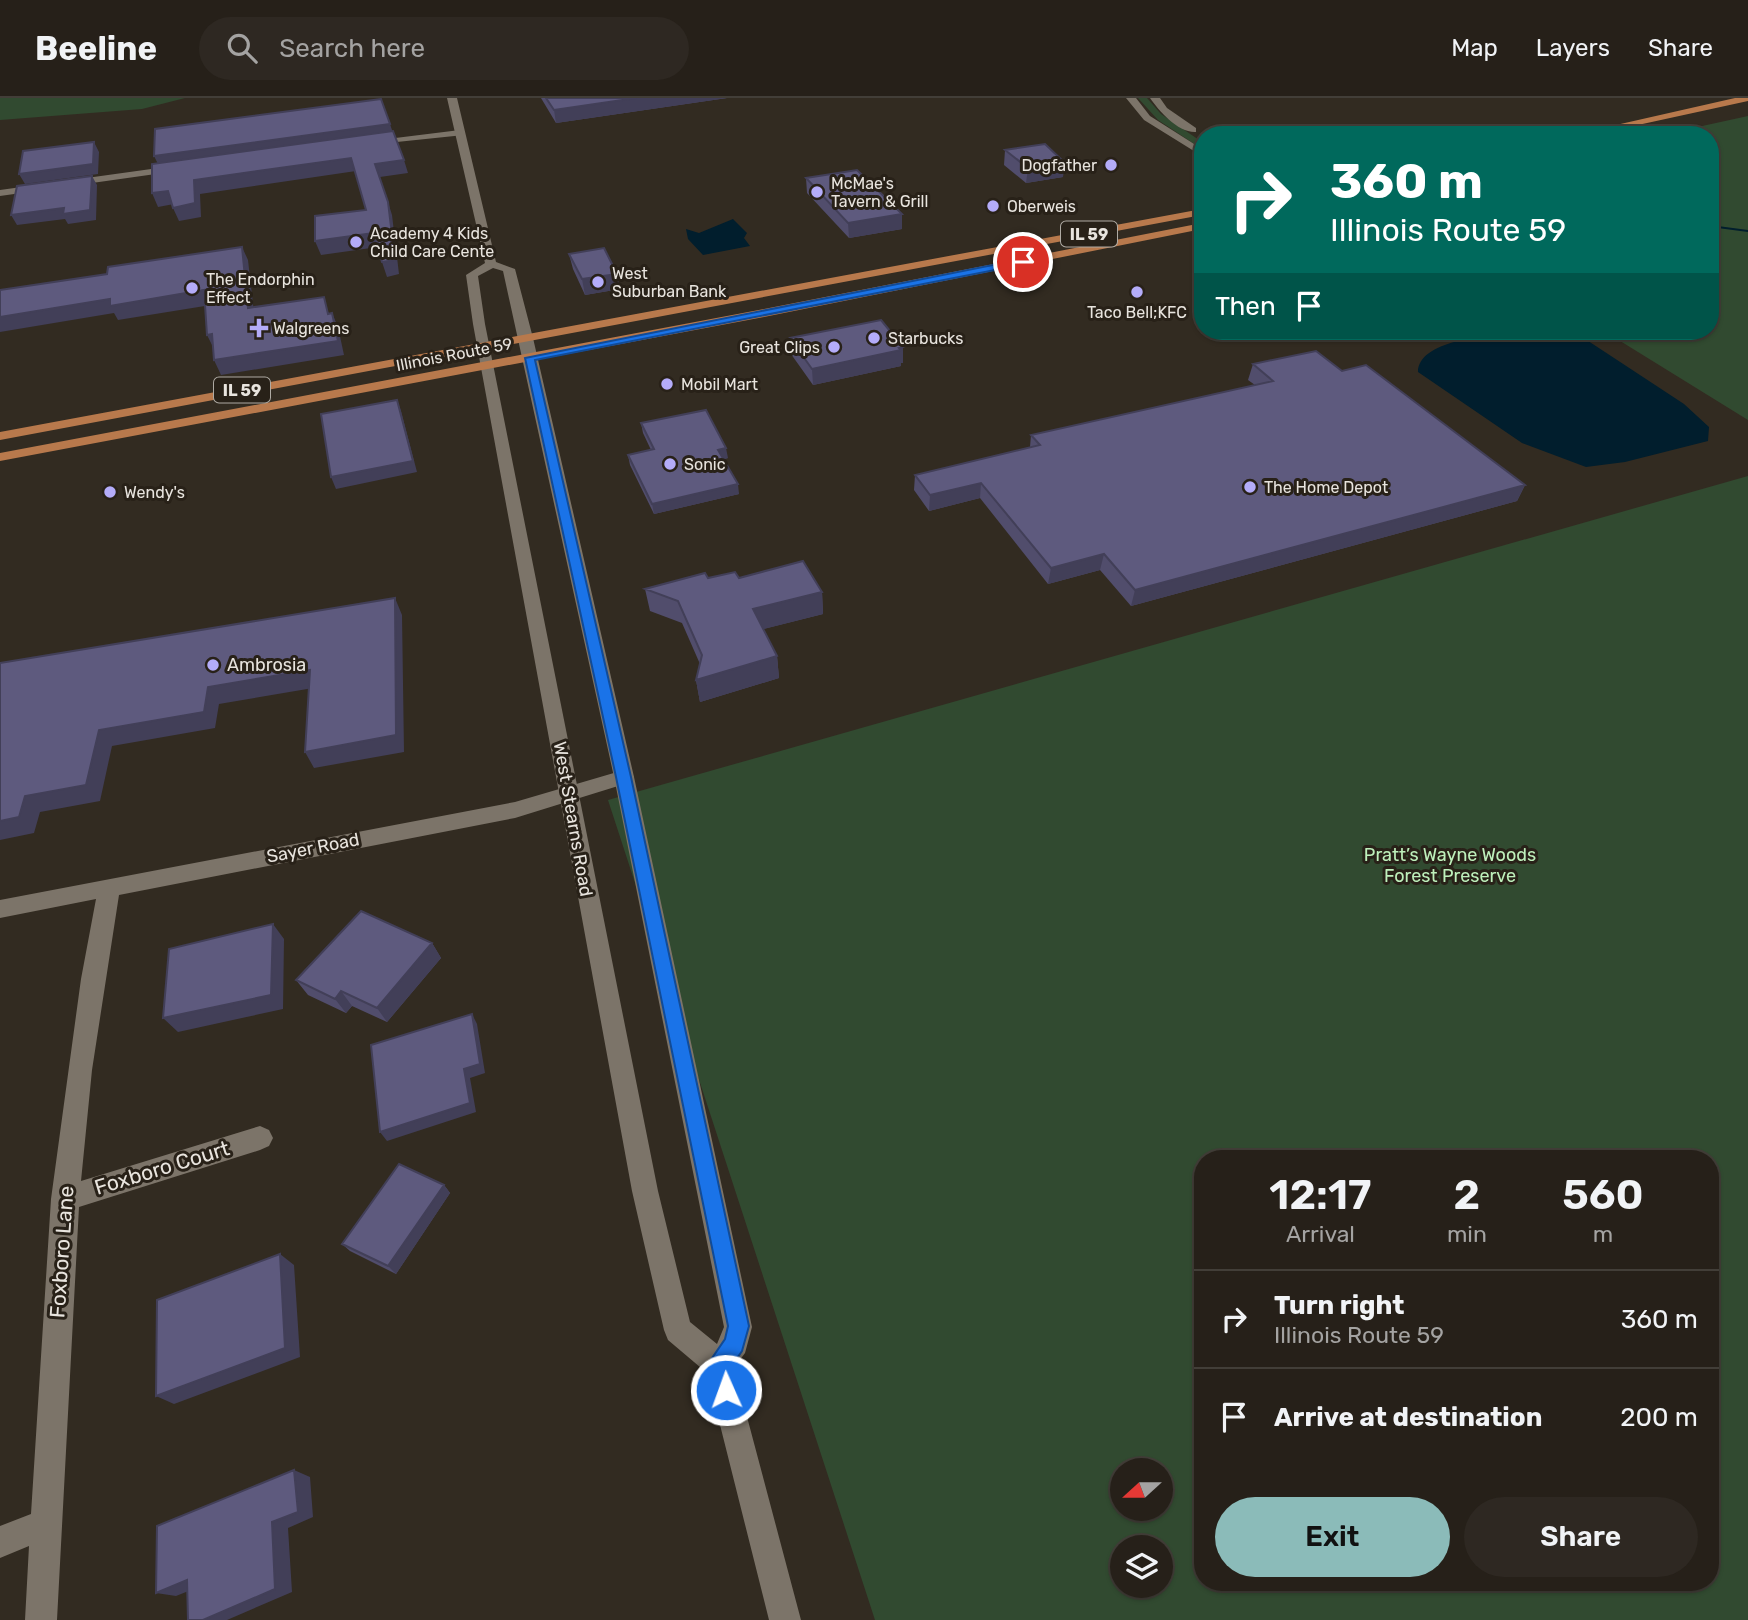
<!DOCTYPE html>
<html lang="en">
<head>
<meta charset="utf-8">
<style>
	body { margin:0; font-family:Rubik,sans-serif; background:#2e2822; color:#f1f3f6; height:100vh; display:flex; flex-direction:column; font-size:26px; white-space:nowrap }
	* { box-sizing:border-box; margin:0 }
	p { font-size:23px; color:#a4a3a2 }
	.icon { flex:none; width:38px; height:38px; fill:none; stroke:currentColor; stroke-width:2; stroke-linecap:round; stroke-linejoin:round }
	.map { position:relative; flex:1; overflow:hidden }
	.details { position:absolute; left:1194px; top:1052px; width:525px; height:441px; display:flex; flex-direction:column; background:#262019; border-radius:28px; box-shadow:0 2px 5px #0004,0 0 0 2px #423e38 }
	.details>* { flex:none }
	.banner { position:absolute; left:1194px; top:28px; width:525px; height:214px; border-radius:28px; box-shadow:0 2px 5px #0004,0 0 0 2px #423e38; background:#00695c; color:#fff; overflow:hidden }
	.needle { width:46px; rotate:249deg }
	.tools { position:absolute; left:1110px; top:1360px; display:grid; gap:14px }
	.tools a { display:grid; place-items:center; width:63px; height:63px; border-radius:50%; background:#262019; box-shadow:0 2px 5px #0004,0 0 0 2px #423e38; font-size:35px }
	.pin { position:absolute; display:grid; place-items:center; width:60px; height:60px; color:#fff; margin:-30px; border:4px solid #fff; border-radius:50%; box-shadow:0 2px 7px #0007 }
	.me { position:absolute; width:77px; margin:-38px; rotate:358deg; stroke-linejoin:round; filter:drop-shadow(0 0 5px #0008) }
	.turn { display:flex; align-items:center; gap:24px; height:147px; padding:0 21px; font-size:32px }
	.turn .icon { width:91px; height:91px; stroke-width:2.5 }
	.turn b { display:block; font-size:49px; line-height:60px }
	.then { display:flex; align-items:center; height:66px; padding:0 21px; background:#0003; gap:14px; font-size:26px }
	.eta { display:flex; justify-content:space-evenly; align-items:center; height:119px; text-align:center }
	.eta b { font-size:42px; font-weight:600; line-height:49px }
	.action { display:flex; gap:14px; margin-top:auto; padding:14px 21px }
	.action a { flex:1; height:80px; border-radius:42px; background:#8bbbb9; color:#111; font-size:28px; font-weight:600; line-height:80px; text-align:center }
	.action a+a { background:#2e2822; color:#f1f3f6 }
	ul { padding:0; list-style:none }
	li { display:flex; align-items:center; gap:21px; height:98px; padding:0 21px; border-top:2px solid #423e38 }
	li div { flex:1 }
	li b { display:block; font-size:26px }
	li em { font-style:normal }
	header { display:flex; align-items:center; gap:42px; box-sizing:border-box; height:98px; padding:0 35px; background:#262019; border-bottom:2px solid #423e38 }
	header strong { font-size:33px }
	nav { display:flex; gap:38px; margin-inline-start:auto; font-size:24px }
	.search { width:490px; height:63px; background:#2e2822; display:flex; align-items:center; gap:18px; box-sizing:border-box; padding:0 24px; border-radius:38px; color:#a4a3a2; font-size:26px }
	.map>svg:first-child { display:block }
	.green { fill:#314a30; fill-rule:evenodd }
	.water { fill:#011e2d }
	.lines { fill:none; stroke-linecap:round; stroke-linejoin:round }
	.stream { fill:#011e2d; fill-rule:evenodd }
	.minor { fill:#7c7469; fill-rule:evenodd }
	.secondary { fill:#7c7469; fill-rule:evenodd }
	.primary { fill:#b8794c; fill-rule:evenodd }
	.wall { fill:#514d6c }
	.shaded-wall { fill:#423f58 }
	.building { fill:#5e5a7e; stroke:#423f58; stroke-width:2 }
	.route { fill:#1a73e8; stroke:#114b97; stroke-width:2 }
	.poi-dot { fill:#b4acf9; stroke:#282118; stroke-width:2.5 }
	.labels { text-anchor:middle; stroke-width:6; stroke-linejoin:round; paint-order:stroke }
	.far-poi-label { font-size:16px; fill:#e8e4de; stroke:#282118; text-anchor:start }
	.shield { fill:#282118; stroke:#aeaaa3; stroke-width:2 }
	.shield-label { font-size:16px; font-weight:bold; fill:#e8e4de }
	.far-street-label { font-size:16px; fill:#e8e4de; stroke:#282118 }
	.poi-label { font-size:18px; fill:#e8e4de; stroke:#282118; text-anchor:start }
	.street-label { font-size:18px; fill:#e8e4de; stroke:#282118 }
	.park-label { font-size:18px; fill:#bef0bb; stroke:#282118 }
	.near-street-label { font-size:21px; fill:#e8e4de; stroke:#282118 }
</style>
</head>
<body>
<header>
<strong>Beeline</strong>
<div class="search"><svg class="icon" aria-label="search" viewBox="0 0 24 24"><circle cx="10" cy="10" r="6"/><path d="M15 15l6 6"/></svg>Search here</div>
<nav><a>Map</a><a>Layers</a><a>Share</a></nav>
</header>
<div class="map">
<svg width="1748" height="1522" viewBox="0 0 1748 1522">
	<rect width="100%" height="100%" fill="#322b21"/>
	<path class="green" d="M0,0H185L142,11L0,22Z
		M1138,0H1147L1161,16L1202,44V51L1158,22Z
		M1748,18V322L1604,233H1710V37H1661Z
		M1748,378V1522H875L608,702ZM1202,1060H1710V1484H1202ZM1122,1372H1160V1410H1122ZM1122,1449H1160V1488H1122Z"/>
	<path class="water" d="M733,121L747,135L744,140L750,148L703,157L688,141L686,131L699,135Z
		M1510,233H1573L1684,306L1709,329L1708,343L1625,364L1586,369L1522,345L1418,274C1419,242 1485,239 1510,233Z"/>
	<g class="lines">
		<path class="stream" d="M1710,127L1748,132V134L1710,129Z"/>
		<path class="minor" d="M1126,0H1136L1150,18L1202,51V58L1144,22Z
			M1150,0H1160L1167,10L1196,30V34C1178,35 1159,13 1150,0Z
			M460,32L464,37L368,47L363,44Z
			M180,67L185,70L184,72L0,98V92Z
			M624,672L631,674L634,679L631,684L515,720L119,797L92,972L81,1083L260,1028L269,1032L273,1040L269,1048L260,1052L79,1109L57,1522H25L29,1448L0,1460V1428L31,1416L51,1101L81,881L96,801L0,820V802L515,704Z"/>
		<path class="secondary" d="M447,0H457L496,164L515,171L533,240L634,679L752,1229L745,1255L734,1270L801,1522H769L707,1275L668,1242L664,1232L632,1093L473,226L466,177L485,165ZM493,170L503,173L614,679L724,1229L717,1246L690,1224L658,1093L485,226L478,178Z"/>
		<path class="primary" d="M1735,0H1748V3L1592,37H1572Z
			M1202,111V117L0,342V334Z
			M1202,125V131L764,219L0,363V355L764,211Z"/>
	</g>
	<path class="wall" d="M541,0H727L556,25Z
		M1005,52L1063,79L1026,85L1004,67Z
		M806,80L902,116V131L849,140L807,95Z
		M569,156L620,191L585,197L573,171Z
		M790,240L903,249V265H901V268L813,287L791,256Z
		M1253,266L1342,273L1525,387L1517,403L1131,508L1100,472L1048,486L980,400L929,413L914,392L915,377L1030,349L1031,337L1255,287L1248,282Z
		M641,325L728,360L724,361L739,396L654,416L630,367L628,357L651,352L643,335Z
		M708,480H739L822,494L823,516L763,531L777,558L779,580L700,604L696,582L700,566L682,525L650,513L645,491Z
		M432,845L441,860L387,924L352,908L346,915L308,897L296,882Z
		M444,1087L450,1095L396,1176L350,1153L342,1146Z"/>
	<path class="shaded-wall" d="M636,0H727L556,25L554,12Z
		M390,26L393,35L159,68L154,58Z
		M94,44L99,54L98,76L25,86L19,76Z
		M351,60L356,73L200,96L201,119L179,123L173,110L194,82Z
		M404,62L408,75L380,79L375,66Z
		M1065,65L1063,79L1026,85L1028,70Z
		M92,78L97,87L96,122L68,126L65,121L17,127L11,117Z
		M168,93L174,106L158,109L152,95Z
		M388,104L392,117L399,176L387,179L382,164Z
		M902,116V131L849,140L848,125Z
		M373,135L378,149L321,157L315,143Z
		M242,149L248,162L255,224L248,210Z
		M617,176L620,191L585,197L582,181Z
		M204,192L211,207L118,222L114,215L0,234V219L110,201Z
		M332,215L338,229L344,257L221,277L214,262Z
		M212,236L214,251L207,237Z
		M903,249V265H901V268L813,287L812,271Z
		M397,302L401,313L417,374L336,391L331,379Z
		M726,350L728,360L720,362L718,352Z
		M981,385L980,400L929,413L930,397Z
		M738,386L739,396L654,416L652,406Z
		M1525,387L1517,403L1131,508L1135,492Z
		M1104,456L1100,472L1048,486L1051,470Z
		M822,494L823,516L756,533L753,511Z
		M395,500L402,517L404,654L314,670L305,654Z
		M777,558L779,580L700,604L696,582Z
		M310,572L319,589L219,606L215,630L112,648L100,703L40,714L34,735L0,742V723L25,698L99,632L208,589Z
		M273,826L284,841L283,911L178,934L163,920Z
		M432,845L441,860L387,924L377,910Z
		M341,893L352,908L346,915L335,901Z
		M472,916L477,926L485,975L470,980L476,1014L387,1043L380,1034L464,971Z
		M444,1087L450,1095L396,1176L388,1168Z
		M280,1156L294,1167L300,1259L174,1306L156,1298Z
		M294,1372L310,1379L313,1419L288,1430L292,1494L227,1522H203L272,1424Z
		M187,1482L206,1486L176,1498L156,1495Z"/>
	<path class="building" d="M546,0H636L554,12Z
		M381,1L390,26L154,58L155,31Z
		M393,33L404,62L375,66L388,104L395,162L382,164L373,135L315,143V118L366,112L351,60L194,82L195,105L173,110L168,93L152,95V66Z
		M94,44L93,66L19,76L23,53Z
		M1045,46L1065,65L1028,70L1005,52Z
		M857,72L902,116L848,125L806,80Z
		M92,78L90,112L63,116L64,110L11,117L17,88Z
		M242,149L248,210L324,199L328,216L332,215L338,243L214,262L212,236L207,237L204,192L110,208V201L0,219V192L107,176L108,169Z
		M604,150L617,176L582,181L569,156Z
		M881,222L903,249L899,250L901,252L812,271L790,240Z
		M1316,253L1342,273L1366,267L1525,387L1135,492L1104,456L1051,470L981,385L930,397L915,377L1040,347L1031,337L1273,283L1253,266Z
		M397,302L413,363L331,379L321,316Z
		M706,312L726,350L718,352L738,386L652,406L628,357L654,351L641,325Z
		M803,463L822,494L753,511L777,558L696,582L702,557L678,503L645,491L705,475L708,480L735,474L739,480Z
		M395,500L396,637L305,654L310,572L208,589L204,614L99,632L86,687L25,698L19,719L0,723V565Z
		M361,813L432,845L377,910L341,893L335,901L296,882Z
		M273,826L271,897L163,920L169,851Z
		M472,916L480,966L464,971L470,1005L380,1034L371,947Z
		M399,1066L444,1087L388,1168L342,1146Z
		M280,1156L285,1250L156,1298L157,1202Z
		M294,1372L298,1414L272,1424L275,1491L203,1522H188L187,1482L156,1495L157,1428Z"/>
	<path class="route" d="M1023,161L1026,166L535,262L631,679L749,1228L742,1253L731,1269L737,1292L733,1300L726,1303L718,1300L708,1266L725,1241L728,1228L616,679L525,260Z"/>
	<g class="poi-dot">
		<circle cx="1111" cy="67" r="7"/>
		<circle cx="817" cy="94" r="7"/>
		<circle cx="993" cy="108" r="7"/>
		<circle cx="356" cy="144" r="7"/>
		<circle cx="598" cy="184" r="7"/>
		<circle cx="192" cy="190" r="7"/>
		<circle cx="1137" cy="194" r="7"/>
		<path d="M255.5 219.5h7v7h7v7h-7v7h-7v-7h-7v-7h7z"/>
		<circle cx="874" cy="240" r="7"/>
		<circle cx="834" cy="249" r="7"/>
		<circle cx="667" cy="286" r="7"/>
		<circle cx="670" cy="366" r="7"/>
		<circle cx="1250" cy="389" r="7"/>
		<circle cx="110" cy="394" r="7"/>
		<circle cx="213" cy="567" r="7"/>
	</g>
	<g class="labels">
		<g class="far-poi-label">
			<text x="1097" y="73" text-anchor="end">Dogfather</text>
			<text x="831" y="91">McMae's<tspan x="831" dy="18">Tavern &amp; Grill</tspan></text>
			<text x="1007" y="114">Oberweis</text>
			<text x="370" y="141">Academy 4 Kids<tspan x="370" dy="18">Child Care Cente</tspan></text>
			<text x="612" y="181">West<tspan x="612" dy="18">Suburban Bank</tspan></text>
			<text x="206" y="187">The Endorphin<tspan x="206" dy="18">Effect</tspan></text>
			<text x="1137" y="220" text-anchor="middle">Taco Bell;KFC</text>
			<text x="273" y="236">Walgreens</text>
			<text x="888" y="246">Starbucks</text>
			<text x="820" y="255" text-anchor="end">Great Clips</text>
			<text x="681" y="292">Mobil Mart</text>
			<text x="684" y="372">Sonic</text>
			<text x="1264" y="395">The Home Depot</text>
			<text x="124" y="400">Wendy's</text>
		</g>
		<g class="shield">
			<rect x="1061" y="123.5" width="56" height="25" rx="5"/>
			<rect x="214" y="279.5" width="56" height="25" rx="5"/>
		</g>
		<g class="shield-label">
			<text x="1089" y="142">IL 59</text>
			<text x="242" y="298">IL 59</text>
		</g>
		<g class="far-street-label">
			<text transform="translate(454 256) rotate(-11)" y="6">Illinois Route 59</text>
		</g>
		<g class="poi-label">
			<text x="227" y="573">Ambrosia</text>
		</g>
		<g class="street-label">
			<text transform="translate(573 721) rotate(80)" y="6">West Stearns Road</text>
			<text transform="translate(313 750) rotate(-11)" y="6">Sayer Road</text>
		</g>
		<g class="park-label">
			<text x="1450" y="763">Pratt’s Wayne Woods<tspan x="1450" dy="21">Forest Preserve</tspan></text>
		</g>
		<g class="near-street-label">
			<text transform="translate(162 1070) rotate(-17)" y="7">Foxboro Court</text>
			<text transform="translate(62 1154) rotate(-86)" y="7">Foxboro Lane</text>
		</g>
	</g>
</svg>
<div class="tools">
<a><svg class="needle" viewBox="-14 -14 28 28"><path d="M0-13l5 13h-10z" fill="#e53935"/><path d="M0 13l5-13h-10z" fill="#a4a3a2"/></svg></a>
<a><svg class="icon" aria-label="layers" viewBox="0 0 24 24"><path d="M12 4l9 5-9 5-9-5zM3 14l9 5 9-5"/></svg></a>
</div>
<div class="pin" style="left:1023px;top:164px;background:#d93025"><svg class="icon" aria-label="arrive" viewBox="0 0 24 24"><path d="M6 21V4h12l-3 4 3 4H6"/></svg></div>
<svg class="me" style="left:726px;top:1292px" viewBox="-20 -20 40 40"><circle r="17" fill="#1a73e8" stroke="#fff" stroke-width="3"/><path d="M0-11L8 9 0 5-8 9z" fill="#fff"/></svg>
<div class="banner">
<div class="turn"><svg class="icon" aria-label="right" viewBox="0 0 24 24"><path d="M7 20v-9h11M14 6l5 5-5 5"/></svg><div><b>360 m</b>Illinois Route 59</div></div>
<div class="then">Then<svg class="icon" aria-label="arrive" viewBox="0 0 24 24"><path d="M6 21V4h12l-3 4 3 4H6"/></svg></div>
</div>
<section class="details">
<div class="eta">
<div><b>12:17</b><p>Arrival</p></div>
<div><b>2</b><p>min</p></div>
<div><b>560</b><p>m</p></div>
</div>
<ul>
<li><svg class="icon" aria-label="right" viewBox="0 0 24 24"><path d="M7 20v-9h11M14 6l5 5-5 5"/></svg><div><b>Turn right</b><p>Illinois Route 59</p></div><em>360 m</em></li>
<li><svg class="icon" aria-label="arrive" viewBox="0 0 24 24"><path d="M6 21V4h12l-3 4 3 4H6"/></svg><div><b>Arrive at destination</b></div><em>200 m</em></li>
</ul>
<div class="action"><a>Exit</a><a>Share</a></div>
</section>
</div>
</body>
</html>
